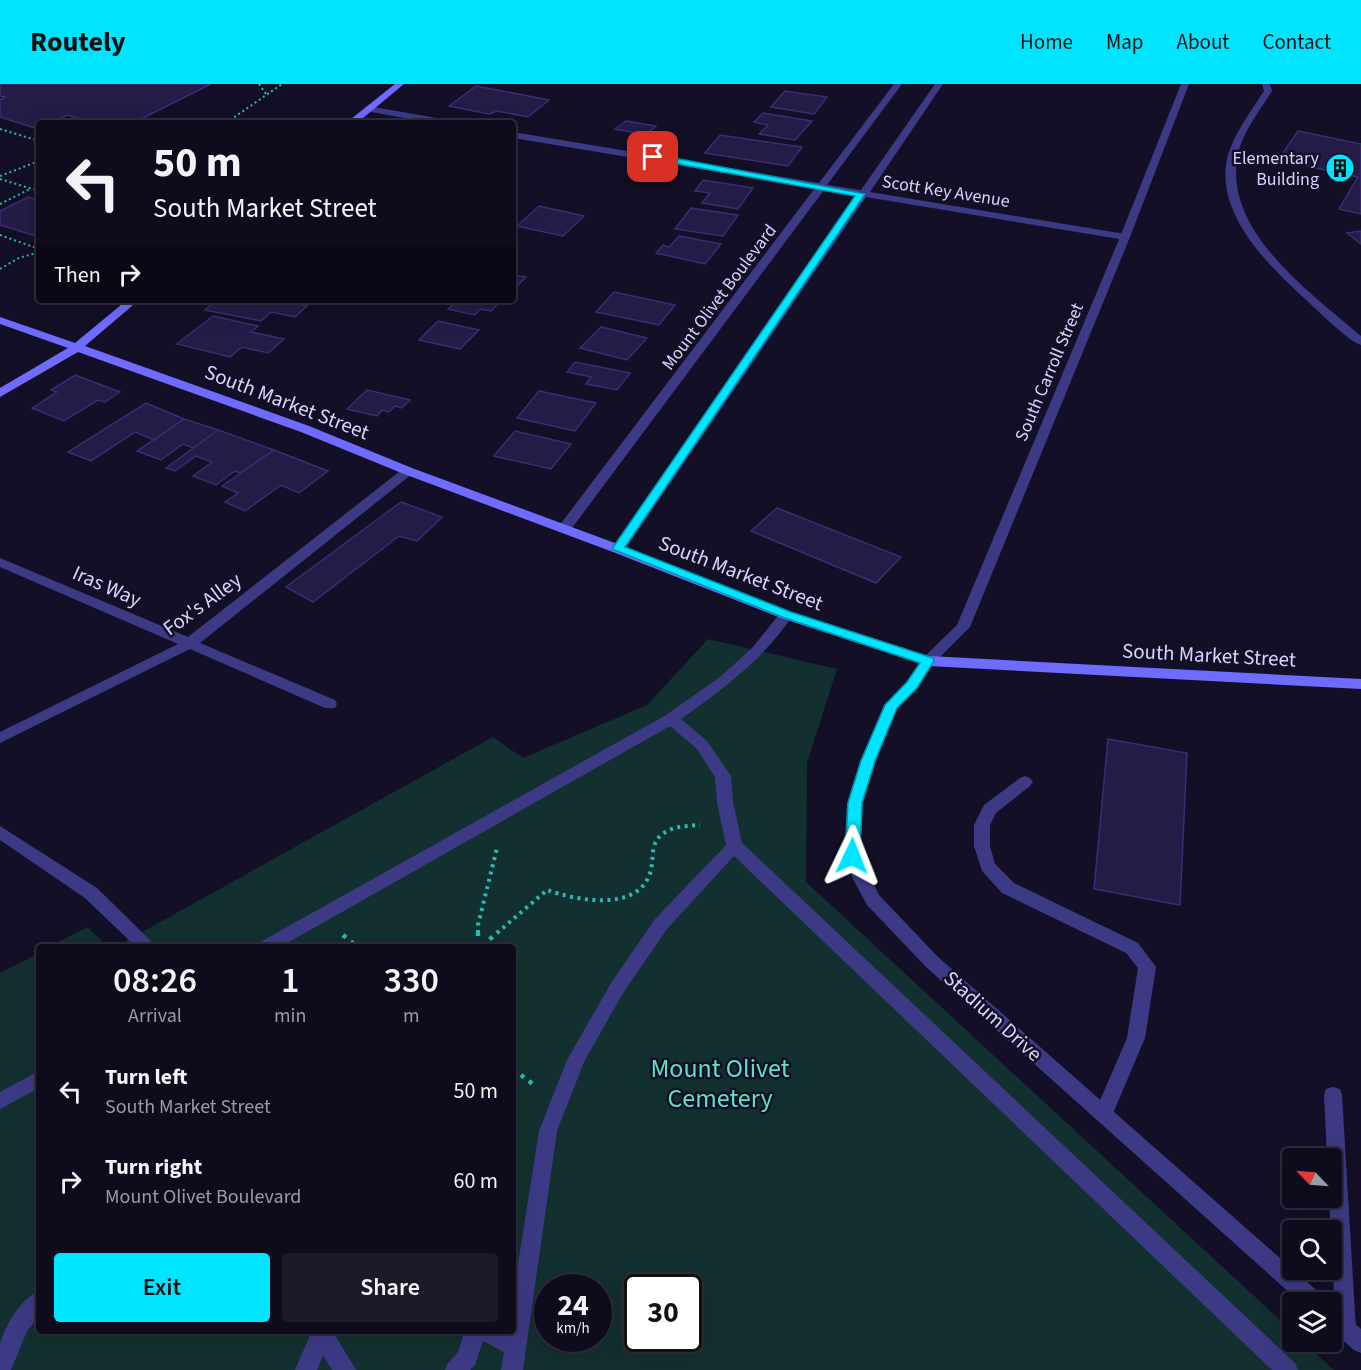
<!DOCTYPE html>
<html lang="en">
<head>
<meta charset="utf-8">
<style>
	body { margin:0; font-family:"Source Sans 3",sans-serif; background:#1c1929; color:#f1f3f6; height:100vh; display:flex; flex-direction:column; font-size:22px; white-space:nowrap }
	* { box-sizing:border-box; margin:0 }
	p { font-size:20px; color:#9b9ba3 }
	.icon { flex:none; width:33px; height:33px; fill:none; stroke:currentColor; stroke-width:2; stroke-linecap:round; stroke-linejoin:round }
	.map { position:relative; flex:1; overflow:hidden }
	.sheet { position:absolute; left:36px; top:860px; width:480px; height:390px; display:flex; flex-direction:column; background:#0e0b1c; border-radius:6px; box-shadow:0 6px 24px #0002,0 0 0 2px #2e2b3b }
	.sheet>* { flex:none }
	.banner { position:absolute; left:36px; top:36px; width:480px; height:183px; border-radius:6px; box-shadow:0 6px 24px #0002,0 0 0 2px #2e2b3b; background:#0e0b1c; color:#f1f3f6; overflow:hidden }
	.needle { width:39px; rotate:295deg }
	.tools { position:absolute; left:1282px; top:1064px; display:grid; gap:12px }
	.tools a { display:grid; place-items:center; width:60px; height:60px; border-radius:6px; background:#0e0b1c; box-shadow:0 6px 24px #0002,0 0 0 2px #2e2b3b; font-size:30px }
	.speed { position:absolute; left:534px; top:1190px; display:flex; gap:12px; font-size:30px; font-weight:700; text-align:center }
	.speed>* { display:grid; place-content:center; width:78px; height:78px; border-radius:50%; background:#0e0b1c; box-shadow:0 6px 24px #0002,0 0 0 2px #2e2b3b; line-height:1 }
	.speed small { font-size:15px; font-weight:400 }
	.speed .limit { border:3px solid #111; border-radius:9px; background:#fff; color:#111 }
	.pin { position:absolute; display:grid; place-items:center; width:51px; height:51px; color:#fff; margin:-26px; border-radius:12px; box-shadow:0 3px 9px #0006 }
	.me { position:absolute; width:66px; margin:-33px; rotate:2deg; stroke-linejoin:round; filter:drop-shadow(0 0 4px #0008) }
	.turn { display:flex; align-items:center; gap:21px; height:126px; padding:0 18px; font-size:27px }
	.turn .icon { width:78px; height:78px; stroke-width:2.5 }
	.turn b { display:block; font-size:42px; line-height:51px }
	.then { display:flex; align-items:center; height:57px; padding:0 18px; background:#0003; gap:12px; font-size:22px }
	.eta { display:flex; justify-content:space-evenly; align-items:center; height:102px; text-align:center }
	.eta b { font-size:36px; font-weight:600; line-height:42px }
	.primary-button { display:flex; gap:12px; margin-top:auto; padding:12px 18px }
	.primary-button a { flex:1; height:69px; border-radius:6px; background:#00e5ff; color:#111; font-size:24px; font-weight:600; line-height:69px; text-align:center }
	.primary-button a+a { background:#1c1929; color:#f1f3f6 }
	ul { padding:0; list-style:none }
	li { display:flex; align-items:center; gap:18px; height:90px; padding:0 18px }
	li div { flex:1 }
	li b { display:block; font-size:22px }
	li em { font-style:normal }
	header { display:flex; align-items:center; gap:36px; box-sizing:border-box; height:84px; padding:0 30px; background:#00e5ff; color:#111 }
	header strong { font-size:28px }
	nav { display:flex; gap:33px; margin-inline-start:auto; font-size:21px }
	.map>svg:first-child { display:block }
	.green { fill:#12302f; fill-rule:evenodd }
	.building { fill:#241b47; stroke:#3b2d73; stroke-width:1.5 }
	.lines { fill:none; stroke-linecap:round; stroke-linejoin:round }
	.path-far2 { stroke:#2fb8b0; stroke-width:2; stroke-dasharray:2 3; stroke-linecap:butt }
	.path-far1 { stroke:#2fb8b0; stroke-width:4; stroke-dasharray:3 4.5; stroke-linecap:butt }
	.path { stroke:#2fb8b0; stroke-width:4.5; stroke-dasharray:4 6; stroke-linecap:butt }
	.lane { fill:#3d3a85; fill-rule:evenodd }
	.street { fill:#3d3a85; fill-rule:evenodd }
	.secondary { fill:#6f6bff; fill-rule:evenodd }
	.route { fill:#00e5ff; stroke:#0095a6; stroke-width:1.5 }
	.labels { text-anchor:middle; stroke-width:5; stroke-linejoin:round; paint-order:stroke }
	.far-poi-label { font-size:18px; fill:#d9d4ff; stroke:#130f26; text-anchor:end }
	.far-street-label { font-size:18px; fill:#d9d4ff; stroke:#130f26 }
	.street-label { font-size:21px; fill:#d9d4ff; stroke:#130f26 }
	.near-park-label { font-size:26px; fill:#5fe0c0; stroke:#130f26 }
</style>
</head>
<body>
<header>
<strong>Routely</strong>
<nav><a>Home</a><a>Map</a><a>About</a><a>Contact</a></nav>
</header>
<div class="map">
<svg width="1361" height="1286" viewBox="0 0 1361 1286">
	<rect width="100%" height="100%" fill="#130f26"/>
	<path class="green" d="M708,555L837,585L807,679L806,798L1293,1248V1257H1302L1334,1286H0V889L39,869V1246H513V862H117L493,653L523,674L647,621ZM548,1203H598V1254H548ZM638,1203H688V1254H638Z
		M87,843L108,862H50Z"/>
	<path class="building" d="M0,0H211L133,39H93L67,31L51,39H39L38,45L0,33V16L5,13L0,12Z
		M476,2L549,16L528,33L497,27L489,30L449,22Z
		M785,7L827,13L814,30L771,23Z
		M763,29L812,37L795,56L759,50L768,41L754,38Z
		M626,37L656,42L646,51L615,45Z
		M1298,47L1361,60V130L1339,125L1358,93L1278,76Z
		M720,51L802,63L788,82L705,69Z
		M703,96L753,104L738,125L702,119L710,109L695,107Z
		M28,113L39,116V153L0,141V127Z
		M539,122L584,132L563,152L517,142Z
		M691,124L738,131L723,152L675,145Z
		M1361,147V160L1347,149Z
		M679,152L721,160L705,180L656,169L663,161L669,163Z
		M513,191L526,193L513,206Z
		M614,208L675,221L659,241L596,228Z
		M216,216H292L289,218L307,222L295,233L271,228L261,237L205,226Z
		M458,216H489L498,220L491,227L480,225L475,231L448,225Z
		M213,232L258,242L251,248L284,255L268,269L242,263L230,273L177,260Z
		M438,237L479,246L460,265L419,256Z
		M601,243L647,254L627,276L580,264Z
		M575,278L630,289L617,306L586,300L591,293L567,288Z
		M75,291L120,308L105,318L98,316L64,337L32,324L57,308L51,306Z
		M367,306L410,316L402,324L395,322L389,328L382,326L377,332L347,325Z
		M539,307L596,319L575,347L517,334Z
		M146,319L184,335L154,356L135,348L91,377L68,368Z
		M184,335L218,346L193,364L183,360L161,376L137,367Z
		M218,346L274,366L240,389L235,387L216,401L193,392L212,378L196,372L175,387L166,384Z
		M515,347L571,360L551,385L494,372Z
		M274,366L328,387L299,409L281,401L245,427L225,418L238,409L222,402Z
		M401,418L442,433L417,457L399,452L313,518L286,503Z
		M777,424L901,473L876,499L751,447Z
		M1108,655L1187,669L1180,821L1094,805Z"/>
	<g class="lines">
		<path class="path-far2" d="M259,0L266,10
			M56,36L64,39
			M84,39L87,37
			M226,39L282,0
			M0,45L39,57
			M0,92L39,77
			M0,95L39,107
			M0,120L30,105
			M0,151L39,165
			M0,185L19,174L39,168"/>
		<path class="path-far1" d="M478,849V841L497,764
			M497,849L547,806C575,816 634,828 649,792C655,779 649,763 660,752C671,742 686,742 700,741"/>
		<path class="path" d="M478,848V862
			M343,851L356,862
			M482,862L498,848
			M513,985L534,1001"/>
		<path class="lane" d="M1181,0H1189L1130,153L970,543L933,580H923L921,577L923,574L957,541L1120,153Z
			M1262,0H1270L1272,7C1259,28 1240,51 1237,76C1226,149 1312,210 1361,252V261C1348,257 1316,225 1305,215C1267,180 1213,128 1228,71C1235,48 1251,27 1264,7Z
			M408,383L412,384L414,387L412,390L200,559L335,616L337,620L335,624H325L190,565L0,659V648L178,560L0,483V474L188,553L404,384Z
			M786,527L793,531C764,575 723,605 681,635L707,657L731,692L733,718L742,759L1295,1279L1298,1286H1272L734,772L667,845L623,909L584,978L557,1047L523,1286H501L504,1268L483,1257L475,1281L470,1286H445L448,1279L458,1268L465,1246H513V1211L539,1047L567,976L611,899L655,835L726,761L717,718L715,693L697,665L670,642L282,862H259L262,857L666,631L720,593L753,563L781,528Z
			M1025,692L1030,694L1033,698L1030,702L996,729L990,741V762L995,780L1014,799L1138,859L1156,883L1145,954L1111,1034L1104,1036L1097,1034L1095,1028L1127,954L1138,884L1126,869L1002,809L982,787L974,762V741L984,721L1020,694Z
			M39,987V1004L0,1025V1008Z
			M1333,1003L1340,1005L1342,1011L1356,1246L1353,1253L1346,1256L1339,1253L1336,1246L1329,1113H1332V1074H1327L1324,1011L1326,1005Z
			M39,1207V1233L27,1247L11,1286H0C0,1278 0,1269 0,1261C4,1243 21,1214 39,1207Z
			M308,1246H332L356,1286H332L323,1271L317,1286H295L310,1251Z"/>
		<path class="street" d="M894,0H902L827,101L861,106L935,0H943L870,108L1125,150L1130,153L1125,156L866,113L623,468H613L611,465L613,462L857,111L824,106L569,448H559L557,445L559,442L815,104L513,54V48L819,99Z
			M368,22L448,36L453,39H433L365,27V23Z
			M928,572L935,577L917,604L897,623L876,677L863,719L860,772L879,811L938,873L1322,1211L1325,1218H1300L926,883L867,821L852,793L844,772L847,719L860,677L884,621L907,598L923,574Z
			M0,742L97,804L151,857L153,862H135L85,814L0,756Z
			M1332,1223L1339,1226L1361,1245V1269L1354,1266L1332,1247Z"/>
		<path class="secondary" d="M395,0H404L357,39H346Z
			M127,216H139L85,262L309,342L412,384L623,462L791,528L929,572L1361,595V605L928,582L781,534L613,468L404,390L301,348L78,268L0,313V304L68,264L0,240V233L75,259Z"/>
	</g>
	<path class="route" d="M653,70L865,110L625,463L791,528L933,574L934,577L917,604L897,624L875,677L862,719L860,772L858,776H847L845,772L848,719L861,677L885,621L907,598L920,579L782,533L612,465L855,112L650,75L649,73Z"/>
	<defs>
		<g id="building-disc" transform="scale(1.5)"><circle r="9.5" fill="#00e5ff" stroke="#130f26"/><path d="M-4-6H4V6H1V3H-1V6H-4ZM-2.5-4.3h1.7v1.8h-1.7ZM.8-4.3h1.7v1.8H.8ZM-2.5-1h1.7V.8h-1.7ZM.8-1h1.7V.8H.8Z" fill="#111"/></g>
	</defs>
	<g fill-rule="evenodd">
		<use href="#building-disc" x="1340" y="84"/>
	</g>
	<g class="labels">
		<g class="far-poi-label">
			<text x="1319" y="80">Elementary<tspan x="1319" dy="21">Building</tspan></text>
		</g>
		<g class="far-street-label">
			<text transform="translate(946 107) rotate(9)" y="6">Scott Key Avenue</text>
			<text transform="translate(719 213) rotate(-53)" y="6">Mount Olivet Boulevard</text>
			<text transform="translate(1049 288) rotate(-67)" y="6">South Carroll Street</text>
		</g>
		<g class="street-label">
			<text transform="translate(287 318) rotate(21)" y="7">South Market Street</text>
			<text transform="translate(741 489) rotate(21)" y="7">South Market Street</text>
			<text transform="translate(107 502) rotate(24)" y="7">Iras Way</text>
			<text transform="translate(202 520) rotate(-36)" y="7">Fox's Alley</text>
			<text transform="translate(1209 571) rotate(3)" y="7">South Market Street</text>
			<text transform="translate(993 932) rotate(42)" y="7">Stadium Drive</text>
		</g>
		<g class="near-park-label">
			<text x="720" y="993">Mount Olivet<tspan x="720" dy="30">Cemetery</tspan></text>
		</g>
	</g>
</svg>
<div class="tools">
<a><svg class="needle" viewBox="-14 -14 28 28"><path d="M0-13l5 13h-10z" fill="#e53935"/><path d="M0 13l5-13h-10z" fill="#9b9ba3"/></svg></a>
<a><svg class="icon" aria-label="search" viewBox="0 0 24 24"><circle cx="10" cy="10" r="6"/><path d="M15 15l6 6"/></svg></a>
<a><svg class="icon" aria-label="layers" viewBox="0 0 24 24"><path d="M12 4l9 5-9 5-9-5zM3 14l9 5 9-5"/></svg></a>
</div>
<div class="speed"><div>24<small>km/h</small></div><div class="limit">30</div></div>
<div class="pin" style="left:653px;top:73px;background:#d93025"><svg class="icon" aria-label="arrive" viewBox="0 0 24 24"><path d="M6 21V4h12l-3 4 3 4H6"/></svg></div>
<svg class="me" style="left:852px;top:772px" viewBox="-20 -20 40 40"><path d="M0-17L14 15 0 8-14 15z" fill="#00e5ff" stroke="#fff" stroke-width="4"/></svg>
<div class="banner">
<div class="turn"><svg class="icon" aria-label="left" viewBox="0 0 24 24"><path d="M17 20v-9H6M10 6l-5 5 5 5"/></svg><div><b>50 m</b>South Market Street</div></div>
<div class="then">Then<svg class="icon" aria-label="right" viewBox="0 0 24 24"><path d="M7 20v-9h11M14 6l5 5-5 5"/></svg></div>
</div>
<section class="sheet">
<div class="eta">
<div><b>08:26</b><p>Arrival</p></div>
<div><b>1</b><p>min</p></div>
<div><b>330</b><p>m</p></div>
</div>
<ul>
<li><svg class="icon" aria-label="left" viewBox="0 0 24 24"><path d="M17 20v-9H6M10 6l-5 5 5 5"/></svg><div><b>Turn left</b><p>South Market Street</p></div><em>50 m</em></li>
<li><svg class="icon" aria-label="right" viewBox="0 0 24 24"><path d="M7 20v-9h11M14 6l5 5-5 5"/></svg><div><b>Turn right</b><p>Mount Olivet Boulevard</p></div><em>60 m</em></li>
</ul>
<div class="primary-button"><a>Exit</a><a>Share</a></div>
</section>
</div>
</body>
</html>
